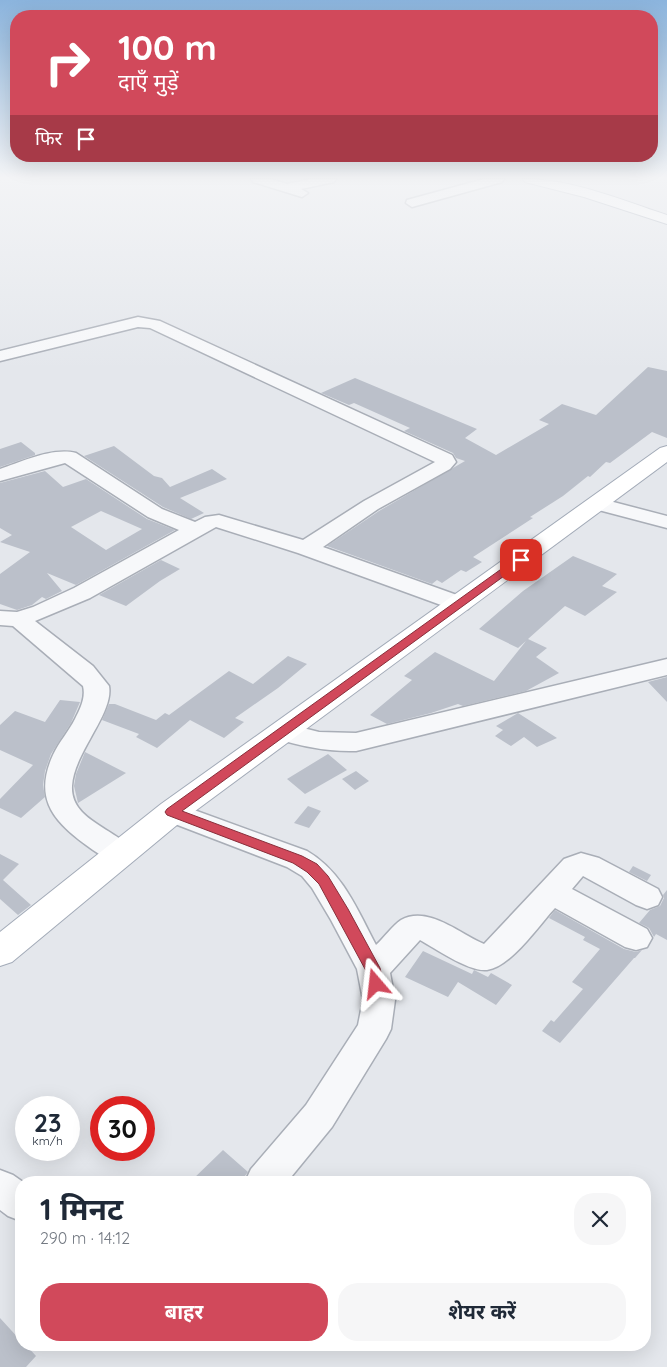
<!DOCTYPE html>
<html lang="hi">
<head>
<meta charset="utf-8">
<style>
	body { margin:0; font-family:Quicksand,"Noto Sans Devanagari",sans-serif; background:#f6f6f7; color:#1f2937; height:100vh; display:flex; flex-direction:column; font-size:19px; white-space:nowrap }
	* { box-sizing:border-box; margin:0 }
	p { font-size:16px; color:#747a83 }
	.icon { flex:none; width:28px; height:28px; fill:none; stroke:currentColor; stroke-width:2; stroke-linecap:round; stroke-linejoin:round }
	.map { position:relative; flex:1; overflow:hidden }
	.details { position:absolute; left:15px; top:1176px; width:636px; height:175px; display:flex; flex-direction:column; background:#fff; border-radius:20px; box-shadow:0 5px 20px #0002 }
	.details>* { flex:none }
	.top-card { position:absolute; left:10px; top:10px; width:648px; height:152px; border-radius:20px; box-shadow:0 5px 20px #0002; background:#d1495b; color:#fff; overflow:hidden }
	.speed { position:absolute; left:15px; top:1096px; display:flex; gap:10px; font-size:25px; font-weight:700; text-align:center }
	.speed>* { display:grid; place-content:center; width:65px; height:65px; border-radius:50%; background:#fff; box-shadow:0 5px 20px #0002; line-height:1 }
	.speed small { font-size:12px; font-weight:400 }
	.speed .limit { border:8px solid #d22; background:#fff; color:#111 }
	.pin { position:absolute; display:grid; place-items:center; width:42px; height:42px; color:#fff; margin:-21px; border-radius:10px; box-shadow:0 2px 8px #0006 }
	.me { position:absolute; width:55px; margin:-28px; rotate:343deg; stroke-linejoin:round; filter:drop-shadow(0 0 4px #0008) }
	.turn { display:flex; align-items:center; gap:18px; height:105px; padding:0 25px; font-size:22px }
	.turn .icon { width:65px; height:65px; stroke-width:2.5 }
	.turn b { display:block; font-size:35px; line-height:42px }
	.then { display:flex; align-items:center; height:48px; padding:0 25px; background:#0003; gap:10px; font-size:19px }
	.round { display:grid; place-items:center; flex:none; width:52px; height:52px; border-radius:20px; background:#f6f6f7 }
	.summary { display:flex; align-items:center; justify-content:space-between; height:85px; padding:0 25px }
	h1 { font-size:30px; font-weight:700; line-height:38px }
	.cta { display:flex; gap:10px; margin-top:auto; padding:10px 25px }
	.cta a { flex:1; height:58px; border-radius:20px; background:#d1495b; color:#fff; font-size:20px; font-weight:700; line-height:58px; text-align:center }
	.cta a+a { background:#f6f6f7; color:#1f2937 }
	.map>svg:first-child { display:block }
	.building { fill:#bbc0ca; fill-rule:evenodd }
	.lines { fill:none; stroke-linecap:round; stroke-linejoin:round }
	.minor-casing { stroke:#a9aeb7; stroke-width:3 }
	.major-casing { stroke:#a3abb8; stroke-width:2 }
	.minor { fill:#f7f8fa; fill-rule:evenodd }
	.major { fill:#fff; fill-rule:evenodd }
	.route { fill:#d1495b; stroke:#882f3b }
</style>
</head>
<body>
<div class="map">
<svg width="667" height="1367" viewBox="0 0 667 1367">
	<rect width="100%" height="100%" fill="#e4e7ec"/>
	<path class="building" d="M648,367L667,371V438L652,432L610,463L606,462L590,477L588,476L563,496L530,517L533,518L473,557L482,562L466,572L461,570L442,583L437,580L432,584L327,546L379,511L465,461L456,458L453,453L404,431L410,428L354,403L349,405L321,393L355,378L477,429L465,438L496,455L549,424L539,420L562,404L596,415Z
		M21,442L35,453V455L0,467V449Z
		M114,446L154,476L162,478L170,487L212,469L227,479L180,498L204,513L191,519L163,507L84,456Z
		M45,471L63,487L86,479L147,519L175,530L76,585L47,573L62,591L46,599L42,597L32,605L17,610L0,604V574L30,552L0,542L12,535L0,528V483ZM101,511L142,529L106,550L71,527Z
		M573,556L617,574L602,586L617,592L585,616L565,606L528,639L547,648L536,657L559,673L526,691L463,706L458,704L431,713L387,724L370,715L412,680L404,676L435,652L494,681L526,641L518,648L479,629L523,591Z
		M161,560L180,569L160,581L126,606L99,595Z
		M288,656L307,664L278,688L235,718L244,722L224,738L190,720L157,748L136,737L139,734L102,720L109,704H115L156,720L165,713L169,715L229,671L253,684Z
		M667,677V702L648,682Z
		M60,700L80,702L71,723L51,754L45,771L43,785L45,797L21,818L0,808V799L33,765L0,750V725L15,711L45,722Z
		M518,713L557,738L537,747L524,737L511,746L495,736L503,730L496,726Z
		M85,752L126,773L78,803L74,786L76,774Z
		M328,754L347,770L305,794L287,779Z
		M356,771L369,781L355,790L342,779Z
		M308,806L321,811L309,828L294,823Z
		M0,854L19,864L3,880L31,905L18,915L0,899Z
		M633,866L651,875L647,881L629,872Z
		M667,890V940L656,934L654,937L649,928L639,923L650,910L660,906L664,898L663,895Z
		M555,910L624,949L636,952L642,950L635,958H634L560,1043L542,1031L551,1020L554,1022L583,989L572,982L600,949L583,940L585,937L549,918Z
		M423,951L472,974L474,970L488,977L491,973L512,985L496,1005L458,982L448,997L405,977Z
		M223,1150L248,1172L240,1182H190Z
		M0,1318L21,1341V1345H26L36,1356L26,1367H0Z"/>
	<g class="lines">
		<g class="minor-casing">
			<path id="minor" d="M251,179H270L287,184L312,179H336L334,182L301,189L308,193L302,197L253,182Z
				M484,179H504L502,182L412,207L406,203L407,200Z
				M138,317L160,321L452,455L456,462L450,469L378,509L323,547L468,599L472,604L468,609L460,611L452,609L298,553L216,527L90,598L35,621L93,666L109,686C114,713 74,752 72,786C70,822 120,829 135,854L130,862C113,867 107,859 93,850C56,824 32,801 53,755C59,742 69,731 75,719C80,709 86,698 83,686L13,626L0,625V611L17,612L33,607L74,588L179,530L148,517L65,463L0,481V469C22,462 52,447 76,453L162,509L195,522L205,517L219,515L303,540L364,501L435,462L150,328L138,327L0,361V351Z
				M598,498L667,516V528L591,508L588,504L591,500Z
				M667,659V675L356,751C327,752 301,746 274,738L270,732L274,726L283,723L319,732L356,733Z
				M172,802L307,851C342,871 358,911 376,945C384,938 392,926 401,920C428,905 460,934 484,944L564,859L581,853L599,858L658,889L662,897L658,905L647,909L636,905L583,876L572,889L647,929L652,938L647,947L636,950L625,947L555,908C539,925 511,967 487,970C469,972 436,949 420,940L390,973L395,1000L391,1029L386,1039L332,1127L287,1182H245L251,1169L306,1105L358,1025L363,1000L357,969L331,920L312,888L302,876L287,867L162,819L158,812L162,805Z
				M0,1170L13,1175L23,1182H21V1221L8,1216L0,1210Z"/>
		</g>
		<g class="major-casing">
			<path id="major" d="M523,179C573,179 621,200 667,215V224L584,197L525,182Z
				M667,446V462L183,820L12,962L0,966V932L161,804L660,448Z"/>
		</g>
		<use href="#minor" class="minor"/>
		<use href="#major" class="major"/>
	</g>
	<linearGradient id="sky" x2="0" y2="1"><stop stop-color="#8bb4dd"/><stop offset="0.48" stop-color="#f3f4f6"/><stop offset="1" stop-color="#f3f4f6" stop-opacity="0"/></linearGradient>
	<rect width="667" height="370" fill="url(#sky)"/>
	<path class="route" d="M518,557H525L526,560L182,811L302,856L317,864L328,876L348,909L380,968L384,984L381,989L376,991L371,989L365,969L319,884L307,872L293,863L167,815L165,812L167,809Z"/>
</svg>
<div class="speed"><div>23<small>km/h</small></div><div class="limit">30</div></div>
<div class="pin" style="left:521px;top:560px;background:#d93025"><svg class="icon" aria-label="arrive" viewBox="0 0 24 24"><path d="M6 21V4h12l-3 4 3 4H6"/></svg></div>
<svg class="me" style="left:376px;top:984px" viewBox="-20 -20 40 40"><path d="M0-17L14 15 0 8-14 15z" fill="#d1495b" stroke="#fff" stroke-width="4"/></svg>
<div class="top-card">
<div class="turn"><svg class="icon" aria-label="right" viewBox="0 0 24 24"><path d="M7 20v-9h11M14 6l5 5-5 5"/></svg><div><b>100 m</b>दाएँ मुड़ें</div></div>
<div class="then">फिर<svg class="icon" aria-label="arrive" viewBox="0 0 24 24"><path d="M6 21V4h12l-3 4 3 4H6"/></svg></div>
</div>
<section class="details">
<div class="summary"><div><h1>1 मिनट</h1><p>290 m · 14:12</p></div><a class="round"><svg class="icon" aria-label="close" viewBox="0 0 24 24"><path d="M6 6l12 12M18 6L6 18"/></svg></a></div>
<div class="cta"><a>बाहर</a><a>शेयर करें</a></div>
</section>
</div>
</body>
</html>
